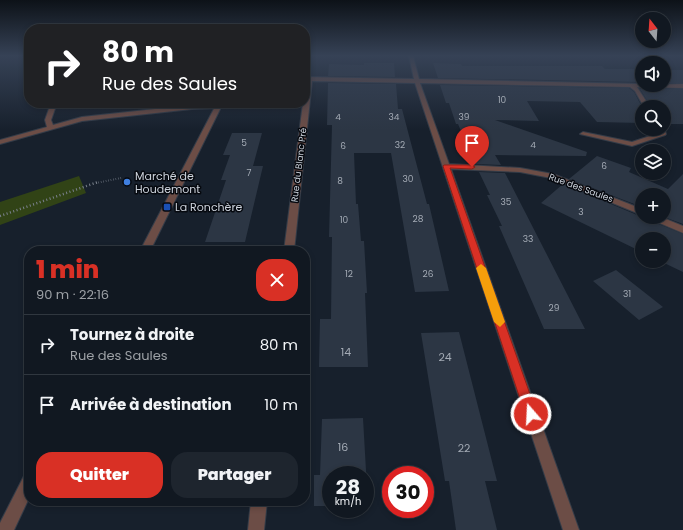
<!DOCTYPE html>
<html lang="fr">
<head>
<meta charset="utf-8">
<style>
	body { margin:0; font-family:Poppins,sans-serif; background:#1e252e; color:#f1f3f6; height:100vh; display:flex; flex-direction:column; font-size:15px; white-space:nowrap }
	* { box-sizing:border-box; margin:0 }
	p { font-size:13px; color:#9ca0a5 }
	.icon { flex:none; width:22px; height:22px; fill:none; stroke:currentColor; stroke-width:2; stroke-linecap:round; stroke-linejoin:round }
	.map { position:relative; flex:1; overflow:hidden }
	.details { position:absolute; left:24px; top:246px; width:286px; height:260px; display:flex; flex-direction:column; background:#111821; border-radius:16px; box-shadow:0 2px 6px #0003,0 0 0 1px #30373f }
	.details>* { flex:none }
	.banner { position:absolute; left:24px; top:24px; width:286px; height:84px; border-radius:16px; box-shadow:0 2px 6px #0003,0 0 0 1px #30373f; background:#202124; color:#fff; overflow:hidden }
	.needle { width:26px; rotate:343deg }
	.fabs { position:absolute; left:635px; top:12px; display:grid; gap:8px }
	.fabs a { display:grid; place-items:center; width:36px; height:36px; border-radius:50%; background:#111821; box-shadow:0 2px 6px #0003,0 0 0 1px #30373f; font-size:20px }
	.speed { position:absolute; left:322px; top:466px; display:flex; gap:8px; font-size:20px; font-weight:700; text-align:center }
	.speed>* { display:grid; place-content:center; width:52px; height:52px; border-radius:50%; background:#111821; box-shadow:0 2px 6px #0003,0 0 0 1px #30373f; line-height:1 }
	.speed small { font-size:10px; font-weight:400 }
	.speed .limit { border:6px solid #d22; background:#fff; color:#111 }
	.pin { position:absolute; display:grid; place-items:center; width:34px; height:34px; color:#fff; margin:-41px -17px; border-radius:50% 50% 50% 0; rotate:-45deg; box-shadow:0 0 4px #0007 }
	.pin .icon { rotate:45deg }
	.me { position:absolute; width:44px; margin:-22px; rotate:341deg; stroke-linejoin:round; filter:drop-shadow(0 0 3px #0008) }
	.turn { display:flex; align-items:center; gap:14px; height:84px; padding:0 12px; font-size:18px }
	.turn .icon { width:52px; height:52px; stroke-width:2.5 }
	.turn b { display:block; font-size:28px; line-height:34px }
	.round { display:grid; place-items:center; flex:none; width:42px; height:42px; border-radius:16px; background:#1e252e }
	.summary { display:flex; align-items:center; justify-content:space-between; height:68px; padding:0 12px }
	h1 { font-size:24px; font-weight:800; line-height:30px; color:#d93025 }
	.action { display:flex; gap:8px; margin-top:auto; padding:8px 12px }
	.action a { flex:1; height:46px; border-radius:16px; background:#d93025; color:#fff; font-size:16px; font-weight:800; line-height:46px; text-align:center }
	.action a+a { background:#1e252e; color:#f1f3f6 }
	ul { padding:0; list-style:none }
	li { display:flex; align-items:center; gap:12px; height:60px; padding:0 12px; border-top:1px solid #30373f }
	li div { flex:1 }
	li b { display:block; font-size:15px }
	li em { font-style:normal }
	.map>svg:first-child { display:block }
	.green { fill:#314316 }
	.building { fill:#2c3644 }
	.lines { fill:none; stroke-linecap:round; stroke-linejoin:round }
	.minor-casing { stroke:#343c48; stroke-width:2 }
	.tertiary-casing { stroke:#343c48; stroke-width:2 }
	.path-far1 { stroke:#7a818c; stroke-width:2; stroke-dasharray:0.5 2; stroke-linecap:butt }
	.path { stroke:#7a818c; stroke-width:2.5; stroke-dasharray:1 2.5; stroke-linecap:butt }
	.minor { fill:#6c4d46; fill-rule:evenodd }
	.tertiary { fill:#6c4d46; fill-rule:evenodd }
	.route { fill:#d93025; stroke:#8d1f18 }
	.slow { fill:#f59e0b }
	.shop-dot { fill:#3f7fe0; stroke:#06090f; stroke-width:1.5 }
	.transit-dot { fill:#1a4fb4; stroke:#06090f; stroke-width:1.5 }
	.labels { text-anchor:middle; stroke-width:3; stroke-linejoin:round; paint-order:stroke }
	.number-label { font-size:9px; fill:#a4abb5 }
	.far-street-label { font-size:9px; fill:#ccd2db; stroke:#06090f }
	.poi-label { font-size:11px; fill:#ccd2db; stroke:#06090f; text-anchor:start }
	.near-number-label { font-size:11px; fill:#a4abb5 }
</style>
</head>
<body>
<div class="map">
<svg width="683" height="530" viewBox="0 0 683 530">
	<rect width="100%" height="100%" fill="#17202c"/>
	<path class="green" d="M79,176L86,193L0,225V202Z"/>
	<path class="building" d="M364,63H394L395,77L328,76L329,64L364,65Z
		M433,63L461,64L462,66H602L605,69H642V82L438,78Z
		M664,70H683V83H664Z
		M328,83L396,84L398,109H402L427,204H429L449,291L415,292L391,153H354L356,204H358L361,241H364L367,293H365L368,367H319L320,319H331L332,237H329L332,125H327Z
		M440,85L629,88L634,92L642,107V123L597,122L580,102L527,101L539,121L495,120L587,152L586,156L495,155L501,165L475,164L458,124H456L449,103H446Z
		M640,89H683V124H664V107H651Z
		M232,133H262L253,166H263L245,242H205L226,180H221L230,155H223Z
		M597,156L631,168L629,172L668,189L683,174V224L664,217V195H642V207L569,179Z
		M479,172L505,173L585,329H544L499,226H502L487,195H490Z
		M563,184L642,217H648L649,220L683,234V272L660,261H664V239H642V252L541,203Z
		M616,270L663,307L639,320L593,281Z
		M459,332L497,481H485L497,530H456L449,481H445L421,333Z
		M363,418L368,506H365V475H331V506H314V475H320L322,419Z"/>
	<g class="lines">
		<g class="minor-casing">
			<path id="minor" d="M409,56H413L419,79L642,84V85L683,84V88L637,87L650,107H644L635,91L630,87L420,83L449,164L520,168L553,174L642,209V215L551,178L520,172L451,169L579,530H563L415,83L312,81L294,251H284L303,103H305V77L414,79Z
				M51,103H57L51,120L53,125L82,117L192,105L219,104L222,106L219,108L192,109L82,121L0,144V140L47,127L45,120Z
				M664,128L666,134L665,135L632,146L580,134L583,132L632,142L659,133L658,129Z
				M649,217H661L683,226V233L650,219Z
				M251,501H267L264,530H248Z"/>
		</g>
		<g class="tertiary-casing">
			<path id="tertiary" d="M217,103H223L150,251H140Z
				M29,473V498L14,530H0V523L24,476Z"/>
		</g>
		<path class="path-far1" d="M96,183L121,178"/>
		<path class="path" d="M0,216L98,182"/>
		<use href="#minor" class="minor"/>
		<use href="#tertiary" class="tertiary"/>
	</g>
	<linearGradient id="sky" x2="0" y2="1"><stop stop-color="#0d1218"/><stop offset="0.43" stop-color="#364256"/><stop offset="1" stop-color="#364256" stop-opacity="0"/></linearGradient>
	<rect width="683" height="130" fill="url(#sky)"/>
	<path class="route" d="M444,165H472L475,167L472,169L450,168L537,414L535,418L531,420L526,418L525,414L443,166Z"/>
	<path class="slow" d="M481,264L486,268L505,322L500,327L494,322L476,268Z"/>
	<circle class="shop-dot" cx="127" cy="182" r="4"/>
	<rect class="transit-dot" x="163" y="203" width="8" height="8" rx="2"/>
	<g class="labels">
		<g class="number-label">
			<text x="502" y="103">10</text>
			<text x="338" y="120">4</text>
			<text x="394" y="120">34</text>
			<text x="464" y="120">39</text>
			<text x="244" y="146">5</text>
			<text x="400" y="148">32</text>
			<text x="533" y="148">4</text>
			<text x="343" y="149">6</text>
			<text x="604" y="169">6</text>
			<text x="249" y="176">7</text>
			<text x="408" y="182">30</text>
			<text x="340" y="184">8</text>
			<text x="506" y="205">35</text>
			<text x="581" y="215">3</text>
			<text x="418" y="222">28</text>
			<text x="344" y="223">10</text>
			<text x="528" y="242">33</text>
			<text x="349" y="277">12</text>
			<text x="428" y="277">26</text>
			<text x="627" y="297">31</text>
			<text x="554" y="311">29</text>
		</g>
		<g class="far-street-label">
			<text transform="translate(299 165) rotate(-83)" y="3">Rue du Blanc Pré</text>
			<text transform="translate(581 188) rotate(20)" y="3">Rue des Saules</text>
		</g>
		<g class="poi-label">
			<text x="135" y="180">Marché de<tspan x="135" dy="13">Houdemont</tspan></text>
			<text x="175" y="211">La Ronchère</text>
		</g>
		<g class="near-number-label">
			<text x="346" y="356">14</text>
			<text x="445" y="361">24</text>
			<text x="343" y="451">16</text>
			<text x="464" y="452">22</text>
		</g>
	</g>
</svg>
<div class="fabs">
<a><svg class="needle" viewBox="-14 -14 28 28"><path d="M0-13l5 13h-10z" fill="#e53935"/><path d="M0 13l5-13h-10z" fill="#9ca0a5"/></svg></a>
<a><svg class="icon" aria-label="sound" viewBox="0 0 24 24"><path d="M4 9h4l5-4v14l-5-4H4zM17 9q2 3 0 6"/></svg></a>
<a><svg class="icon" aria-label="search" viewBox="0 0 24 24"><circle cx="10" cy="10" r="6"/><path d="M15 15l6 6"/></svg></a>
<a><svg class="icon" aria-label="layers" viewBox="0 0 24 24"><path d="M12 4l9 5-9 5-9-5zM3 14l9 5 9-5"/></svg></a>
<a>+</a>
<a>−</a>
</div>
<div class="speed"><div>28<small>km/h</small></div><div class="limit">30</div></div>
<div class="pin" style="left:472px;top:167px;background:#d93025"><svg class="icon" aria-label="arrive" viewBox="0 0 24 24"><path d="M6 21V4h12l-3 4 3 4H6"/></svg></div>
<svg class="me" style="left:531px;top:414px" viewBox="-20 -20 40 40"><circle r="17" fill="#d93025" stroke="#fff" stroke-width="3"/><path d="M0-11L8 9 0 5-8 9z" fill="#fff"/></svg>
<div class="banner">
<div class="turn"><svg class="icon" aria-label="right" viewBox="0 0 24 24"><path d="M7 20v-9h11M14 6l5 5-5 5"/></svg><div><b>80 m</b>Rue des Saules</div></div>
</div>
<section class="details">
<div class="summary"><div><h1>1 min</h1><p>90 m · 22:16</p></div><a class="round" style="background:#d93025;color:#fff"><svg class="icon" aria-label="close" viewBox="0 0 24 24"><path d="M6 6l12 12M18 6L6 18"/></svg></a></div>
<ul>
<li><svg class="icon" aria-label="right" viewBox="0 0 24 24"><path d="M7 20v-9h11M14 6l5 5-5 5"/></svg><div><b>Tournez à droite</b><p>Rue des Saules</p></div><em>80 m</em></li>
<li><svg class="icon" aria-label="arrive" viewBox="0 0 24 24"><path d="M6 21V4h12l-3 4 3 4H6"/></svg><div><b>Arrivée à destination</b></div><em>10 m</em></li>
</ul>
<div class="action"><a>Quitter</a><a>Partager</a></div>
</section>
</div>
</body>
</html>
